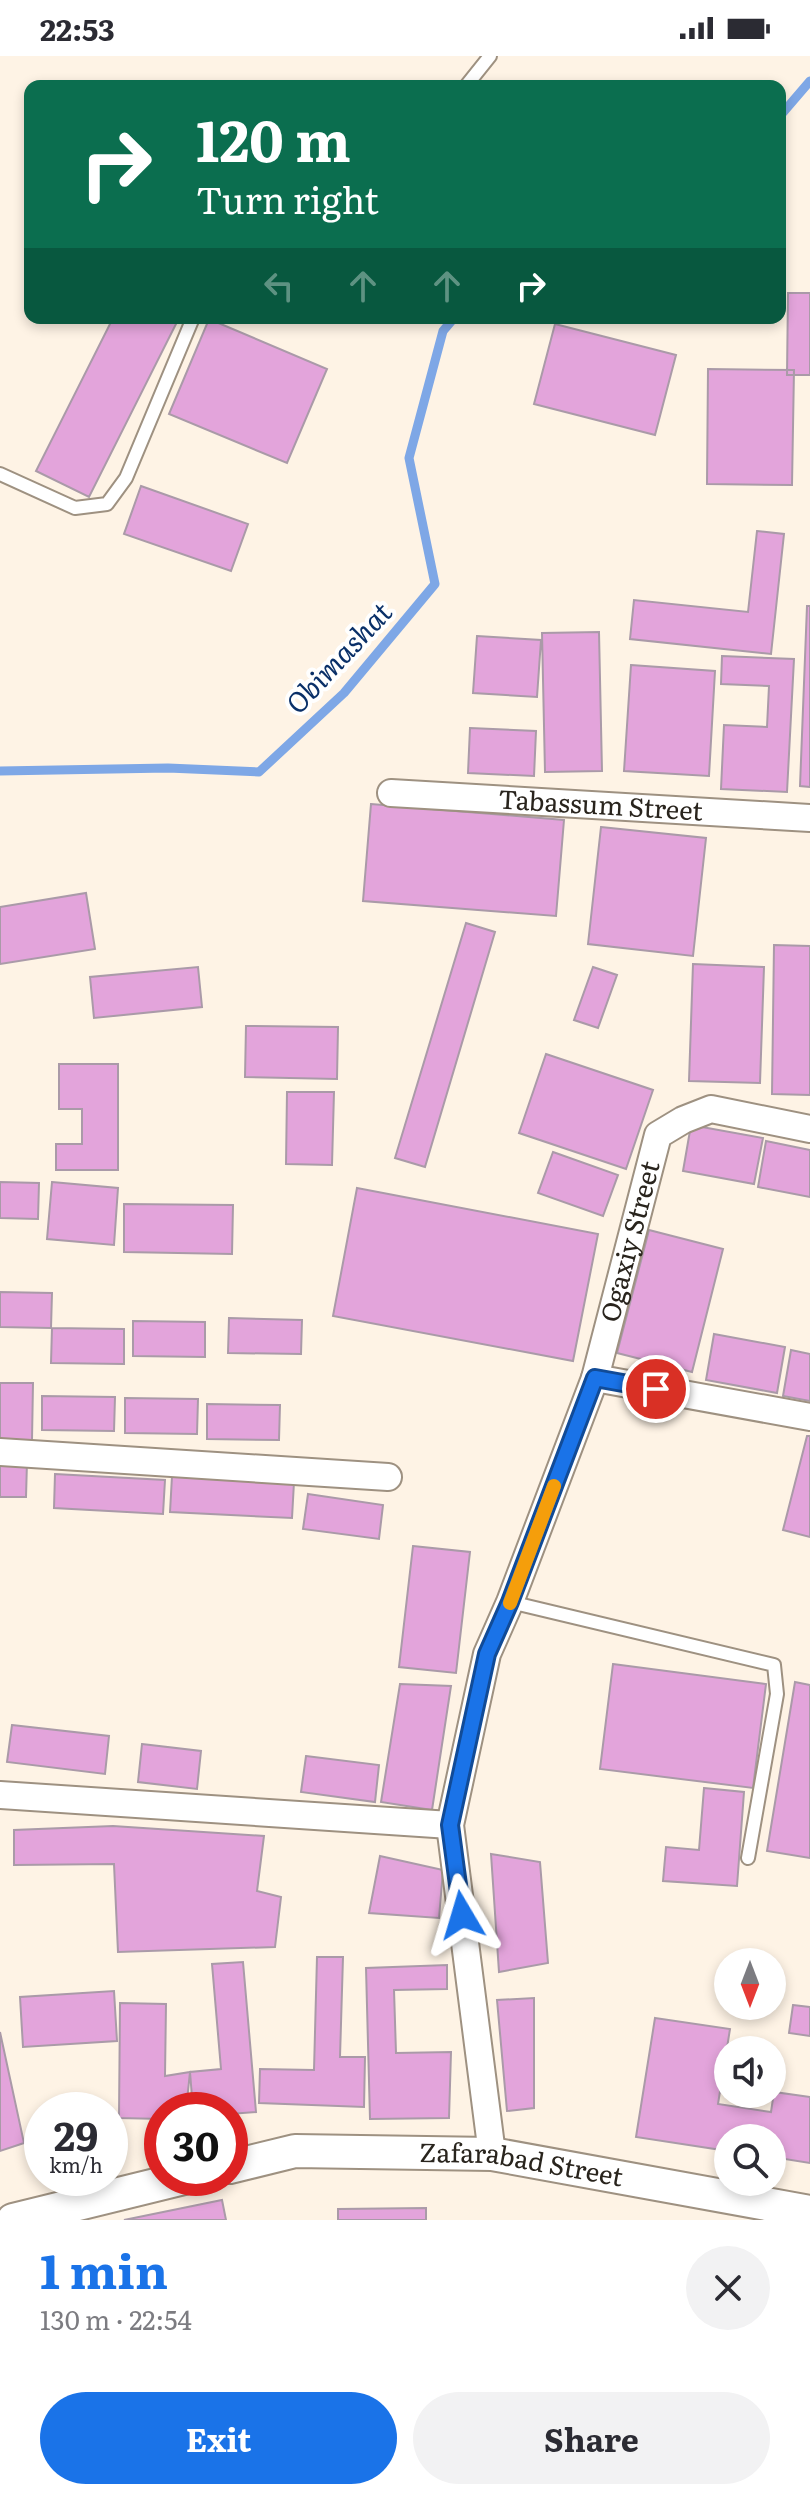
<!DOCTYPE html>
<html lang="en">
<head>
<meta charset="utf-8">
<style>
	body { margin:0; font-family:Literata,serif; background:#f2f2f3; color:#2b2b33; height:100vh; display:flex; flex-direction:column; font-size:30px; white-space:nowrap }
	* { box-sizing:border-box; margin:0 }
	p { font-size:26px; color:#7c7c81 }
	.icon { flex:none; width:44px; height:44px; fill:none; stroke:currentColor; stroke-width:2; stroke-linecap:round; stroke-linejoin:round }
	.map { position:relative; height:2164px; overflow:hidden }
	.drawer { display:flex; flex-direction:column; background:#fff; flex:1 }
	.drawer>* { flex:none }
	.banner { position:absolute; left:24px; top:24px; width:762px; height:244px; border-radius:16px; box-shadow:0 4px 12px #0003; background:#0b6e4f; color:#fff; overflow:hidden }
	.needle { width:52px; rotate:180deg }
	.fabs { position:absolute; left:714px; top:1892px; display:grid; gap:16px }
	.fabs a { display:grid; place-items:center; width:72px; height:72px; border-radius:50%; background:#fff; box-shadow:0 4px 12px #0003; font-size:40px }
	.speed { position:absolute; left:24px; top:2036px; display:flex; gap:16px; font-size:40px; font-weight:700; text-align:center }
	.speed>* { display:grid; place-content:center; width:104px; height:104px; border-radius:50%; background:#fff; box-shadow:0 4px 12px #0003; line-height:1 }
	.speed small { font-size:20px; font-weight:400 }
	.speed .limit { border:12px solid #d22; background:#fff; color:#111 }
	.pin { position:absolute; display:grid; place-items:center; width:68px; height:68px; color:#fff; margin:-34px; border:4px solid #fff; border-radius:50%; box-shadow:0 2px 8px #0007 }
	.me { position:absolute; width:88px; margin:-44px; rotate:353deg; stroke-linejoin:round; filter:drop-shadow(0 0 6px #0008) }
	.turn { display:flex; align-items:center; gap:28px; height:168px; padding:0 40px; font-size:36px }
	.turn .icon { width:104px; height:104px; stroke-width:2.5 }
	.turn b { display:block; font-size:56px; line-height:68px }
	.lanes { display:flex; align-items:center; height:76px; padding:0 40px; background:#0003; justify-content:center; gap:40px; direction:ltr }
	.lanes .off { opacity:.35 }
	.round { display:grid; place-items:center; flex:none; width:84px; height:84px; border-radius:42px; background:#f2f2f3 }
	.headline { display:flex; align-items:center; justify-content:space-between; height:136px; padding:0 40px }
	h1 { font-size:48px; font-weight:700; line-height:60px; color:#1a73e8 }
	.action { display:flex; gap:16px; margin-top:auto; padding:16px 40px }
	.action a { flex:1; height:92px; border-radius:48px; background:#1a73e8; color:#fff; font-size:32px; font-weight:700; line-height:92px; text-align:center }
	.action a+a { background:#f2f2f3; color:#2b2b33 }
	.status { display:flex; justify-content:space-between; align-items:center; height:56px; padding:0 40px; background:#fff; direction:ltr }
	.status svg { height:22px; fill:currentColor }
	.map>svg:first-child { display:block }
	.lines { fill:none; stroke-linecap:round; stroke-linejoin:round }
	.stream { stroke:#7ea7e6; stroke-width:9 }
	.building { fill:#e3a4db; stroke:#aa9aa8; stroke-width:2 }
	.service-casing { stroke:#9e9181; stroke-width:16 }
	.minor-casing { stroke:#9e9181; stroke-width:30 }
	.tertiary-casing { stroke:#9e9181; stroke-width:36 }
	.service { stroke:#fff; stroke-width:12 }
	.minor { stroke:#fff; stroke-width:26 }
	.tertiary { stroke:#fff; stroke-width:32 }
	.route-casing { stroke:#114b97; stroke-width:20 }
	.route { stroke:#1a73e8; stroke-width:14 }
	.slow { stroke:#f59e0b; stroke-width:14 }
	.labels { text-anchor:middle; stroke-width:8; stroke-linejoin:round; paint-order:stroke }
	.street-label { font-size:26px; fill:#29241d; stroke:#fff }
	.water-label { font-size:28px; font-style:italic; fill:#0a3068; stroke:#fff }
</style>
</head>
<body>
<div class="status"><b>22:53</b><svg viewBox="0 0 49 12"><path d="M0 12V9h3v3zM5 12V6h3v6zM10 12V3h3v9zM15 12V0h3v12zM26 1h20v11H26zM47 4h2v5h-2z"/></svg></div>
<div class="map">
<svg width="810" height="2164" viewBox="0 0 810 2164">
	<rect width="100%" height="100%" fill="#fef3e5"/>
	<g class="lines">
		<path class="stream" d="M780,60L810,25
			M0,715L168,712L259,716L344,637L435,528L409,402L443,275L454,262"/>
	</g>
	<path class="building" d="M788,237H810V319H787Z
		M113,262H179L89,441L36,415Z
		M209,263L327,313L287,407L169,358Z
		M555,268L676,299L655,379L534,348Z
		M708,313L794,314L792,429L707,428Z
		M141,430L248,468L231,515L124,478Z
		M757,475L784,478L771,598L630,583L634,544L748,556Z
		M807,550H810V731L800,730Z
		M599,576L602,715L545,716L542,577Z
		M477,580L541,584L537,641L473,637Z
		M722,600L794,603L787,736L721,733L724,669L767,671L769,630L721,628Z
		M631,609L715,615L709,720L624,715Z
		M470,672L536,675L534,720L468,717Z
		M371,748L564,764L556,860L363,845Z
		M601,771L706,782L693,900L588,888Z
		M86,837L95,893L0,908V851Z
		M466,867L495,876L425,1111L395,1102Z
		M774,889L810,890V1039L772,1038Z
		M693,908L764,911L760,1027L689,1025Z
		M198,911L202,951L94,962L90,921Z
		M593,911L617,919L598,972L574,964Z
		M246,970L338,971L337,1023L245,1021Z
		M546,998L653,1034L626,1113L519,1077Z
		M59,1008H118V1114H56V1088H82V1053H59Z
		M287,1036H334L332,1109L286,1108Z
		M691,1069L763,1082L754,1128L683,1115Z
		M766,1085L810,1094V1141L758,1131Z
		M553,1096L618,1119L603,1160L538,1137Z
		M0,1126L39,1127L38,1163L0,1162Z
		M52,1126L118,1132L114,1189L47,1183Z
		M357,1132L598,1178L573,1305L333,1260Z
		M124,1148L233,1149L232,1198L124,1196Z
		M649,1174L723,1193L692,1316L617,1297Z
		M0,1236L52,1237L51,1272L0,1271Z
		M229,1262L302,1264L301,1298L228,1297Z
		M133,1265L205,1266V1301L133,1300Z
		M52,1272L124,1273V1308L51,1307Z
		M714,1278L785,1291L777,1337L706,1324Z
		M791,1294L810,1298V1345L783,1340Z
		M0,1327H33L32,1384H0Z
		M42,1340L115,1341L114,1375L42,1374Z
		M125,1342L198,1343L197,1378L125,1377Z
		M207,1348L280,1349L279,1384L207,1383Z
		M807,1380H810V1481L783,1474Z
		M0,1406H27L26,1441H0Z
		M55,1418L165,1424L163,1458L54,1452Z
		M172,1420L294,1426L292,1462L170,1456Z
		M308,1438L383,1449L379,1483L303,1473Z
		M413,1490L470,1496L456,1617L399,1611Z
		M613,1608L766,1628L753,1732L600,1713Z
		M795,1626L810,1629V1802L767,1795Z
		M400,1628L451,1630L432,1754L381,1746Z
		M12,1669L109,1680L105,1718L7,1706Z
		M142,1688L201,1695L197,1733L138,1726Z
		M306,1700L379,1709L375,1746L301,1736Z
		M704,1732L744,1736L737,1830L663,1825L666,1791L699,1794Z
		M113,1770L264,1780L257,1835L281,1841L275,1891L118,1896L114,1808L14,1809V1774Z
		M491,1798L540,1806L548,1907L499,1916Z
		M380,1800L443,1814L439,1862L369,1857Z
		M317,1901H343L340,2001H365L364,2051L259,2047L260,2013L314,2014Z
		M243,1906L256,2056L230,2058V2054H193L190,2016L221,2013L212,1908Z
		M447,1909V1933L394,1934L396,1997L451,1996L449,2062L370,2063L366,1912Z
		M114,1935L117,1985L23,1991L20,1941Z
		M534,1942V2052L507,2055L497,1944Z
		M120,1947L166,1948L165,2020L190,2016L186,2054H162V2063L119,2062Z
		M793,1949L810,1951V1980L789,1977Z
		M655,1962L730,1973L718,2048L771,2056L774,2036L810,2041V2107L772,2101V2082H728V2095L636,2081Z
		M0,1976L24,2087L0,2095Z
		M222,2144L226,2164H124Z
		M426,2152V2164H338V2153Z"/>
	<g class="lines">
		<g class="service-casing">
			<path id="service" d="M466,30L490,0
				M0,418L75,452L107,448L126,422L193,262
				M510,1546L774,1609L777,1638L748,1802"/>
		</g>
		<g class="minor-casing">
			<g id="minor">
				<path id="s1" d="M391,737L810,762"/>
				<path d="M595,1322L810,1361"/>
				<path d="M0,1396L388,1421"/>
				<path d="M0,1739L450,1769"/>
				<path id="s2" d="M492,2098L450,1769L487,1598L510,1546L595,1322L658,1079L683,1064L711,1053L810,1073"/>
			</g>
		</g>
		<g class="tertiary-casing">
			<g id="tertiary">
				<path id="s3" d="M230,2111L295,2095L492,2098L810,2156"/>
				<path d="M13,2164L184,2122"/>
			</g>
		</g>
		<use href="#service" class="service"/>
		<use href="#minor" class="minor"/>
		<use href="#tertiary" class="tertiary"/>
	</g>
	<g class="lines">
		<g class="route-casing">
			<path id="route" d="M462,1859L450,1769L487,1598L510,1546L595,1322L656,1333"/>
		</g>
		<use href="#route" class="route"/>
		<path class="slow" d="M510,1547L554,1430"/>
	</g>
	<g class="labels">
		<g class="street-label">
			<text dy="9" stroke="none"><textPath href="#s1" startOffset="210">Tabassum Street</textPath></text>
			<text dy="9" stroke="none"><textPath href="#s2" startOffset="944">Ogaxiy Street</textPath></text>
			<text dy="9" stroke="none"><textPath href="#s3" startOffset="294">Zafarabad Street</textPath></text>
		</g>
		<g class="water-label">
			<text transform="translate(339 602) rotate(-47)" y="10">Obimashat</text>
		</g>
	</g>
</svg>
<div class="fabs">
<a><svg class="needle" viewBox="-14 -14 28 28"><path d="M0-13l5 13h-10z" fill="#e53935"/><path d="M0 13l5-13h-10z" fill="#7c7c81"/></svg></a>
<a><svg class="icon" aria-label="sound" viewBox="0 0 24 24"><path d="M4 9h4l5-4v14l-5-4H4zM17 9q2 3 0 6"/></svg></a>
<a><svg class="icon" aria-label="search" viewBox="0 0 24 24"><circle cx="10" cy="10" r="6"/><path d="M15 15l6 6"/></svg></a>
</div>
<div class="speed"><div>29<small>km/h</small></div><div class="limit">30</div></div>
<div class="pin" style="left:656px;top:1333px;background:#d93025"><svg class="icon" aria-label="arrive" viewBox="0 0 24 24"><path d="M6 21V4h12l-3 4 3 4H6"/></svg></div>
<svg class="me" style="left:462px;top:1859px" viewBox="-20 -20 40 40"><path d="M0-17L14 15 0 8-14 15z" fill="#1a73e8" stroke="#fff" stroke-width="4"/></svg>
<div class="banner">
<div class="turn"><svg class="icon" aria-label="right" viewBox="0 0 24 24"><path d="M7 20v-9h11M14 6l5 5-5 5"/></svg><div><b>120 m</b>Turn right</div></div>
<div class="lanes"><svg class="icon off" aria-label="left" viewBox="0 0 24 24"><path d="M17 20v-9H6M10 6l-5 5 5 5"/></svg><svg class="icon off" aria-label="ahead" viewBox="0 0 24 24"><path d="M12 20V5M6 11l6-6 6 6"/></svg><svg class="icon off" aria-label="ahead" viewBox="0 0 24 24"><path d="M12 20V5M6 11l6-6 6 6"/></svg><svg class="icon" aria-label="right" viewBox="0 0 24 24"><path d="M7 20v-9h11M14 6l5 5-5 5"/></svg></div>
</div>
</div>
<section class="drawer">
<div class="headline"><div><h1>1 min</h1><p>130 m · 22:54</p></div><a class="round"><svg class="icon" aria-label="close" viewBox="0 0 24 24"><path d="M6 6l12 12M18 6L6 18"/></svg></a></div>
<div class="action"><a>Exit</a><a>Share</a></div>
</section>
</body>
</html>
